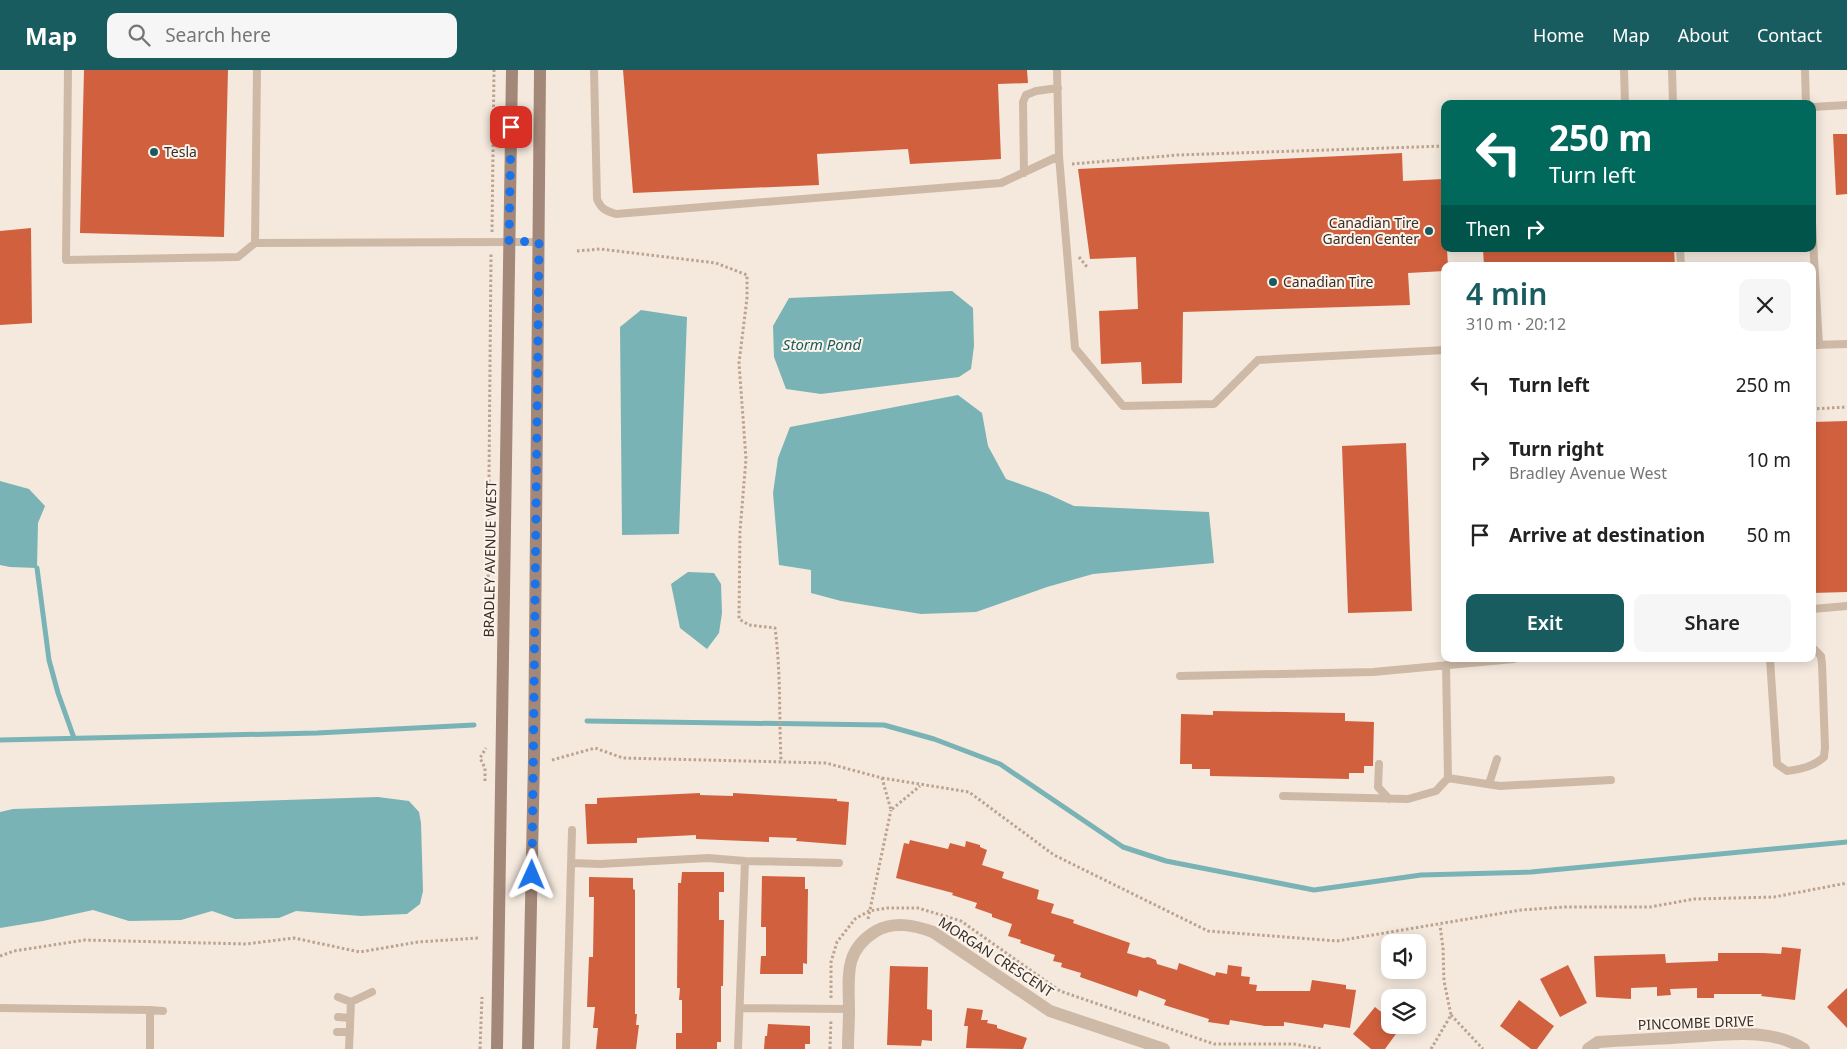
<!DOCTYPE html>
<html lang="en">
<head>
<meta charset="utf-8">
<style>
	body { margin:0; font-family:"Noto Sans",sans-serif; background:#f6f6f6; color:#222; height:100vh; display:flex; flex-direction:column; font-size:19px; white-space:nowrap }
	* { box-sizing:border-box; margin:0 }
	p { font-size:16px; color:#767676 }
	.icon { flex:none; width:28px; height:28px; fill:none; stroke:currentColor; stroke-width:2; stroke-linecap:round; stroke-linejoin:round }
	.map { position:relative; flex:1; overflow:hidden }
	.sheet { position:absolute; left:1441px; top:192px; width:375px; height:400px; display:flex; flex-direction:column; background:#fff; border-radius:10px; box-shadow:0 2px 12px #0003 }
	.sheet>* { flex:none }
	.top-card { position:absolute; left:1441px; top:30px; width:375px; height:152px; border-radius:10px; box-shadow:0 2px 12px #0003; background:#00695c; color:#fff; overflow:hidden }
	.fabs { position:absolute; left:1381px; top:864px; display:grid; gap:10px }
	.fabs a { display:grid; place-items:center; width:45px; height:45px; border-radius:10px; background:#fff; box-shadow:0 2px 12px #0003; font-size:25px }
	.pin { position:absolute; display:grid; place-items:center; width:42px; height:42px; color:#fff; margin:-21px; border-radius:10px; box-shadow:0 2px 8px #0006 }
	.me { position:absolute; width:55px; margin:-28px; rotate:1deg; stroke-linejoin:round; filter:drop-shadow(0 0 4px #0008) }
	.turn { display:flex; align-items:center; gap:18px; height:105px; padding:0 25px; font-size:22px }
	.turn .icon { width:65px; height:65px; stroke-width:2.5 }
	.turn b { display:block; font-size:35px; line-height:42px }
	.then { display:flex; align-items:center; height:48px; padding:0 25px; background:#0003; gap:10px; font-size:19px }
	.round { display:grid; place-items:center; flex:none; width:52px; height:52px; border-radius:10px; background:#f6f6f6 }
	.head { display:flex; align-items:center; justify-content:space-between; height:85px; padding:0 25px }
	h1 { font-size:30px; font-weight:600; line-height:38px; color:#195c60 }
	.primary-button { display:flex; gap:10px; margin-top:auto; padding:10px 25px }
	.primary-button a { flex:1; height:58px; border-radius:10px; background:#195c60; color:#fff; font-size:20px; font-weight:600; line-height:58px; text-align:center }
	.primary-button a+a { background:#f6f6f6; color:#222 }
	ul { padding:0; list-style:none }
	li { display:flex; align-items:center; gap:15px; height:75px; padding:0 25px }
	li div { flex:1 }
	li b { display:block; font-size:19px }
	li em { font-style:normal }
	header { display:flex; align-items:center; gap:30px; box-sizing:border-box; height:70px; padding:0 25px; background:#195c60; color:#fff }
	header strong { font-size:24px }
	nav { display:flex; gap:28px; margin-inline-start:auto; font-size:18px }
	.search { width:350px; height:45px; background:#f6f6f6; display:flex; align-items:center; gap:12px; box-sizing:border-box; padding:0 18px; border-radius:10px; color:#767676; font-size:19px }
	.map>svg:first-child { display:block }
	.water { fill:#79b3b5 }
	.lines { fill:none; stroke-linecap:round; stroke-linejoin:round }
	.stream { stroke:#79b3b5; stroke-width:5 }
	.building { fill:#d1613e }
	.path { stroke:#bba391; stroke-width:3; stroke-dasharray:2.5 2.5; stroke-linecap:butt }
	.lane { stroke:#ceb9a7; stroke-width:8 }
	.street { stroke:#ceb9a7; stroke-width:12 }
	.secondary { stroke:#a38778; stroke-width:12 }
	.route { stroke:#1a73e8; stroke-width:9; stroke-dasharray:0 16.2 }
	.poi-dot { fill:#195c60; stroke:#fcf3ea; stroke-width:2 }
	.labels { text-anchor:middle; stroke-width:4; stroke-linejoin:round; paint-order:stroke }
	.poi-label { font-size:14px; fill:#3a2e28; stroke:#fcf3ea; text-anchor:start }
	.street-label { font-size:14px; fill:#3a2e28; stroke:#fcf3ea }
	.water-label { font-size:15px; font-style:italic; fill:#195c60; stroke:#fcf3ea }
</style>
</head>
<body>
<header>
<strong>Map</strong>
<div class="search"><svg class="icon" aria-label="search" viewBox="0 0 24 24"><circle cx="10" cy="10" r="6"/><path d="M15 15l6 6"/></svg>Search here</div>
<nav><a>Home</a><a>Map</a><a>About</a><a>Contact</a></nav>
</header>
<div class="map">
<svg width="1847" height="979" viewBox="0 0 1847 979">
	<rect width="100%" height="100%" fill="#f5e9dd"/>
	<path class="water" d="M952,221L973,238L974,276L971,299L959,307L821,324L786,319L774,287L773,256L789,228Z
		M641,240L687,247L679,464L622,465L620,257Z
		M958,325L982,343L988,376L1006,409L1048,424L1074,436L1209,442L1214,493L1093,504L1047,517L976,542L921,544L841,531L811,523V500L779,495L773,423L778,388L790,357Z
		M0,411L29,419L45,436L38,453L37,498L10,497L0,495Z
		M688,502L714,503L721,514L722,543L719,563L707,579L680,558L671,514Z
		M378,727L409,731L419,742L421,753L423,821L420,834L407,844L361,846L296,841L279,848L235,849L212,841L181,850L129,851L93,840L43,851L0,858V742L13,739Z"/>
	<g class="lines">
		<path class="stream" d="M37,498L49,590L58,623L74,668
			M587,651L884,655L934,669L1000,694L1123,777L1166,791L1314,820L1421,805L1531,802L1847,772
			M0,670L317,663L474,655"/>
	</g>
	<path class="building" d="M84,0H228L224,167L80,163Z
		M623,0H1027L1028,13L998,14L1001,89L910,94L908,79L817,84L819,115L633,123Z
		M1833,64H1847V124L1836,125Z
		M1402,83L1403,111L1443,109L1445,179H1447L1448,196H1445V201L1408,203L1410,235L1183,242L1182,313L1142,314L1141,292L1101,294L1099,241L1138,239L1136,187L1090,189L1078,99Z
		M31,158L32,253L0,255V161Z
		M1483,179H1674L1675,196H1553V195L1484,196Z
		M1847,351V522L1812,523V352Z
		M1406,373L1412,541L1348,543L1342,376Z
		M1213,641L1345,643V651L1374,652L1373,696H1364V703H1349V709L1210,706V699H1192V694H1180L1181,644L1213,645Z
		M700,723V725L733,726V723L837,729V731L849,732L846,775L796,771L797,768L769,767V772L696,769V765L637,768V773L587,774L585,734H597V728Z
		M910,770L948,779L950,773L965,777L966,771L980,775V777L987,780L982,795L1004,802L1002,808L1039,820L1037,829L1054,834L1051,843L1074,850L1073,853L1130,873L1127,883L1144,888L1148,887L1156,890L1157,894L1177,900L1179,893L1215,906L1216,902L1227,904L1228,895L1242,897L1241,906L1250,907L1249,914L1257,915L1256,921H1310L1312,910L1346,915V919L1356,920L1350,958L1324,954L1323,958L1284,952V956H1265L1230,950L1229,955L1208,952L1209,949L1164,935L1166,930L1139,920L1137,927L1080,907L1081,903L1061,897L1062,893L1053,891L1055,885L1020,873L1021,870L1008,866L1012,854L992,847V844L975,838L977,833L952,825L953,823L896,808L904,773L909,774Z
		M682,802H724V822H719V850H724L723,916H721V972H717V979H676V963H682V930H679L680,918H677L678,813H681Z
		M762,806L805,807V819H808L807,894L803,893V904H760L761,886H766V857H761Z
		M589,807L633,808V819L635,820V944H637L636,955H639L636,979H596L598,958H593L595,937H587L589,887H593L594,827H589Z
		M1782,877L1801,879L1795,930L1761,926L1762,924H1714V928H1697V918L1670,919L1671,925L1657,926V917L1631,918V929L1596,927L1594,886L1665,884L1666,893L1718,891V883H1763L1781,884Z
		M1568,895L1587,933L1560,947L1540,909Z
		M890,896L928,897L927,939L932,940V971L922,970L921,976L887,975Z
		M1847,918V958L1827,937Z
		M1519,930L1554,956L1537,979H1531L1500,956Z
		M1375,937L1390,949V955H1398L1401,957L1385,979H1371L1353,964Z
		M967,938L983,940L981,950H988L987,953L997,955V958L1027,968L1023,979L966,978L968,956H964Z
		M768,954L810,956V974H805V979H764L765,966H767Z"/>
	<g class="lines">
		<path class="path" d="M1072,94L1178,85L1445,76
			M492,162L494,0
			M577,181L600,179L716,193L747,205V228L739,293L746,389L740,461L739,549L749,555L775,558C781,603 779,647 781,691
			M1079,187L1087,197
			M1812,339L1847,337
			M488,522L491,183
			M552,690L595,678L623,688L826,693L882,708L891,740L920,716
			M882,708L969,722L1054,785L1208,861L1337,871L1521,840L1564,837H1650L1694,829L1774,827L1847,813
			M485,711V698L480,688L486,678
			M868,849L891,740
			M0,886L14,881L85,870L246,874L294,868L360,882L418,872L478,868
			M831,928V892L837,872L855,849L869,841L887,838H918L961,851L1060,921L1214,974H1294L1322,979
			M1451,945L1483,979
			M480,979L482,927
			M830,979L831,949
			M1431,979L1451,945L1444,911L1443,878L1440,855"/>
		<path class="lane" d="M68,0L66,190L238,187L255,173
			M257,0L255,173L539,172
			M594,0L597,129C601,139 606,141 616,144L1001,113L1059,86
			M1057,0L1059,86L1075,278L1123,336L1214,334L1258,290L1445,280
			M1624,0L1625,34
			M1672,0L1673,34
			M1805,0L1806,34
			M1812,37L1847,35
			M1024,103L1023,32L1026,25L1036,21L1058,18
			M1812,152L1819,275
			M1680,179L1681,196
			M1812,275L1847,274
			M1445,406V419
			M1812,539L1847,536
			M1770,589L1777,694L1787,701C1801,699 1813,697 1824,687L1825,677L1822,594L1821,586L1812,577
			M1180,606L1373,602L1514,589
			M1379,694L1378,717L1389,729
			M1448,708L1500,716L1611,710
			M1489,714L1497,689
			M1283,726L1408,729L1436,721L1448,708L1446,595
			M572,793L600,794L708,788L745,791L839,793
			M338,927L351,932
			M0,938L150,940V979
			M740,938L849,939
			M150,940L163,941
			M338,947L350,948
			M337,962H350
			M349,979L351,932L372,922
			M566,979L572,760
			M738,979L745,791"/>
		<path class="street" d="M848,979C848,966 849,953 849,940C849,907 843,881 876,861C894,851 914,855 933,862L1050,941L1164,979
			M1588,979L1598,972C1628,970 1657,969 1687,967C1725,965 1771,957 1804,979"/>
		<path class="secondary" d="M497,979L512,0
			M528,979L534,689L540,0"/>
	</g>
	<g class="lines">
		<path class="route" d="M511,57L509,171L539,172L532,805"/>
	</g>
	<g class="poi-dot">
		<circle cx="154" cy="82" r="5"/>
		<circle cx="1429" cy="161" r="5"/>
		<circle cx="1273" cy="212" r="5"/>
	</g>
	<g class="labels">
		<g class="poi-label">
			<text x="164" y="87">Tesla</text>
			<text x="1419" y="158" text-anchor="end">Canadian Tire<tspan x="1419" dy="16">Garden Center</tspan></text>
			<text x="1283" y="217">Canadian Tire</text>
		</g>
		<g class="street-label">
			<text transform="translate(490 489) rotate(-89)" y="5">BRADLEY AVENUE WEST</text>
			<text transform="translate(996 887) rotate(33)" y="5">MORGAN CRESCENT</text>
			<text transform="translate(1696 953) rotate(-2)" y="5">PINCOMBE DRIVE</text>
		</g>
		<g class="water-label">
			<text x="822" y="280">Storm Pond</text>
		</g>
	</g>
</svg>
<div class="fabs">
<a><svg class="icon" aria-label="sound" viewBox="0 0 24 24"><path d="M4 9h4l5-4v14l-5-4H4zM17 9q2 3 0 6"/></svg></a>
<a><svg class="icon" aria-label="layers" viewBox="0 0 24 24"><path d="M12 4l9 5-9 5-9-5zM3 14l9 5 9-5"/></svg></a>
</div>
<div class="pin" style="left:511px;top:57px;background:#d93025"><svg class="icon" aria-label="arrive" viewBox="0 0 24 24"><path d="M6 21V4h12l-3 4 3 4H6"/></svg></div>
<svg class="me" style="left:532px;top:805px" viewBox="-20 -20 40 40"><path d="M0-17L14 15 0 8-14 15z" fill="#1a73e8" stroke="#fff" stroke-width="4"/></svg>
<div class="top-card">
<div class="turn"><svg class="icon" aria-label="left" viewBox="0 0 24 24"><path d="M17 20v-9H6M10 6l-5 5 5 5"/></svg><div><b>250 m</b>Turn left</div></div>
<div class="then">Then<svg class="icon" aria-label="right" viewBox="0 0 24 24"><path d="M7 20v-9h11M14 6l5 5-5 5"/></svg></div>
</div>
<section class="sheet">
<div class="head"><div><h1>4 min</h1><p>310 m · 20:12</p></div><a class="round"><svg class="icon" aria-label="close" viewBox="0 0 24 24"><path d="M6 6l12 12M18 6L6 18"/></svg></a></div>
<ul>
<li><svg class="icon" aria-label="left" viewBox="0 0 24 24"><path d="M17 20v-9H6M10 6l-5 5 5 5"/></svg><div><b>Turn left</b></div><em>250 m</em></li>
<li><svg class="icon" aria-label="right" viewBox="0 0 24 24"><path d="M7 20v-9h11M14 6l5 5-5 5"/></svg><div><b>Turn right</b><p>Bradley Avenue West</p></div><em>10 m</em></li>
<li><svg class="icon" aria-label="arrive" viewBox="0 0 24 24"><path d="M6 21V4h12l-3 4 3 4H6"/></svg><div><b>Arrive at destination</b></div><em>50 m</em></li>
</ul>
<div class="primary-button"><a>Exit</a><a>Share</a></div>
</section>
</div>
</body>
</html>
